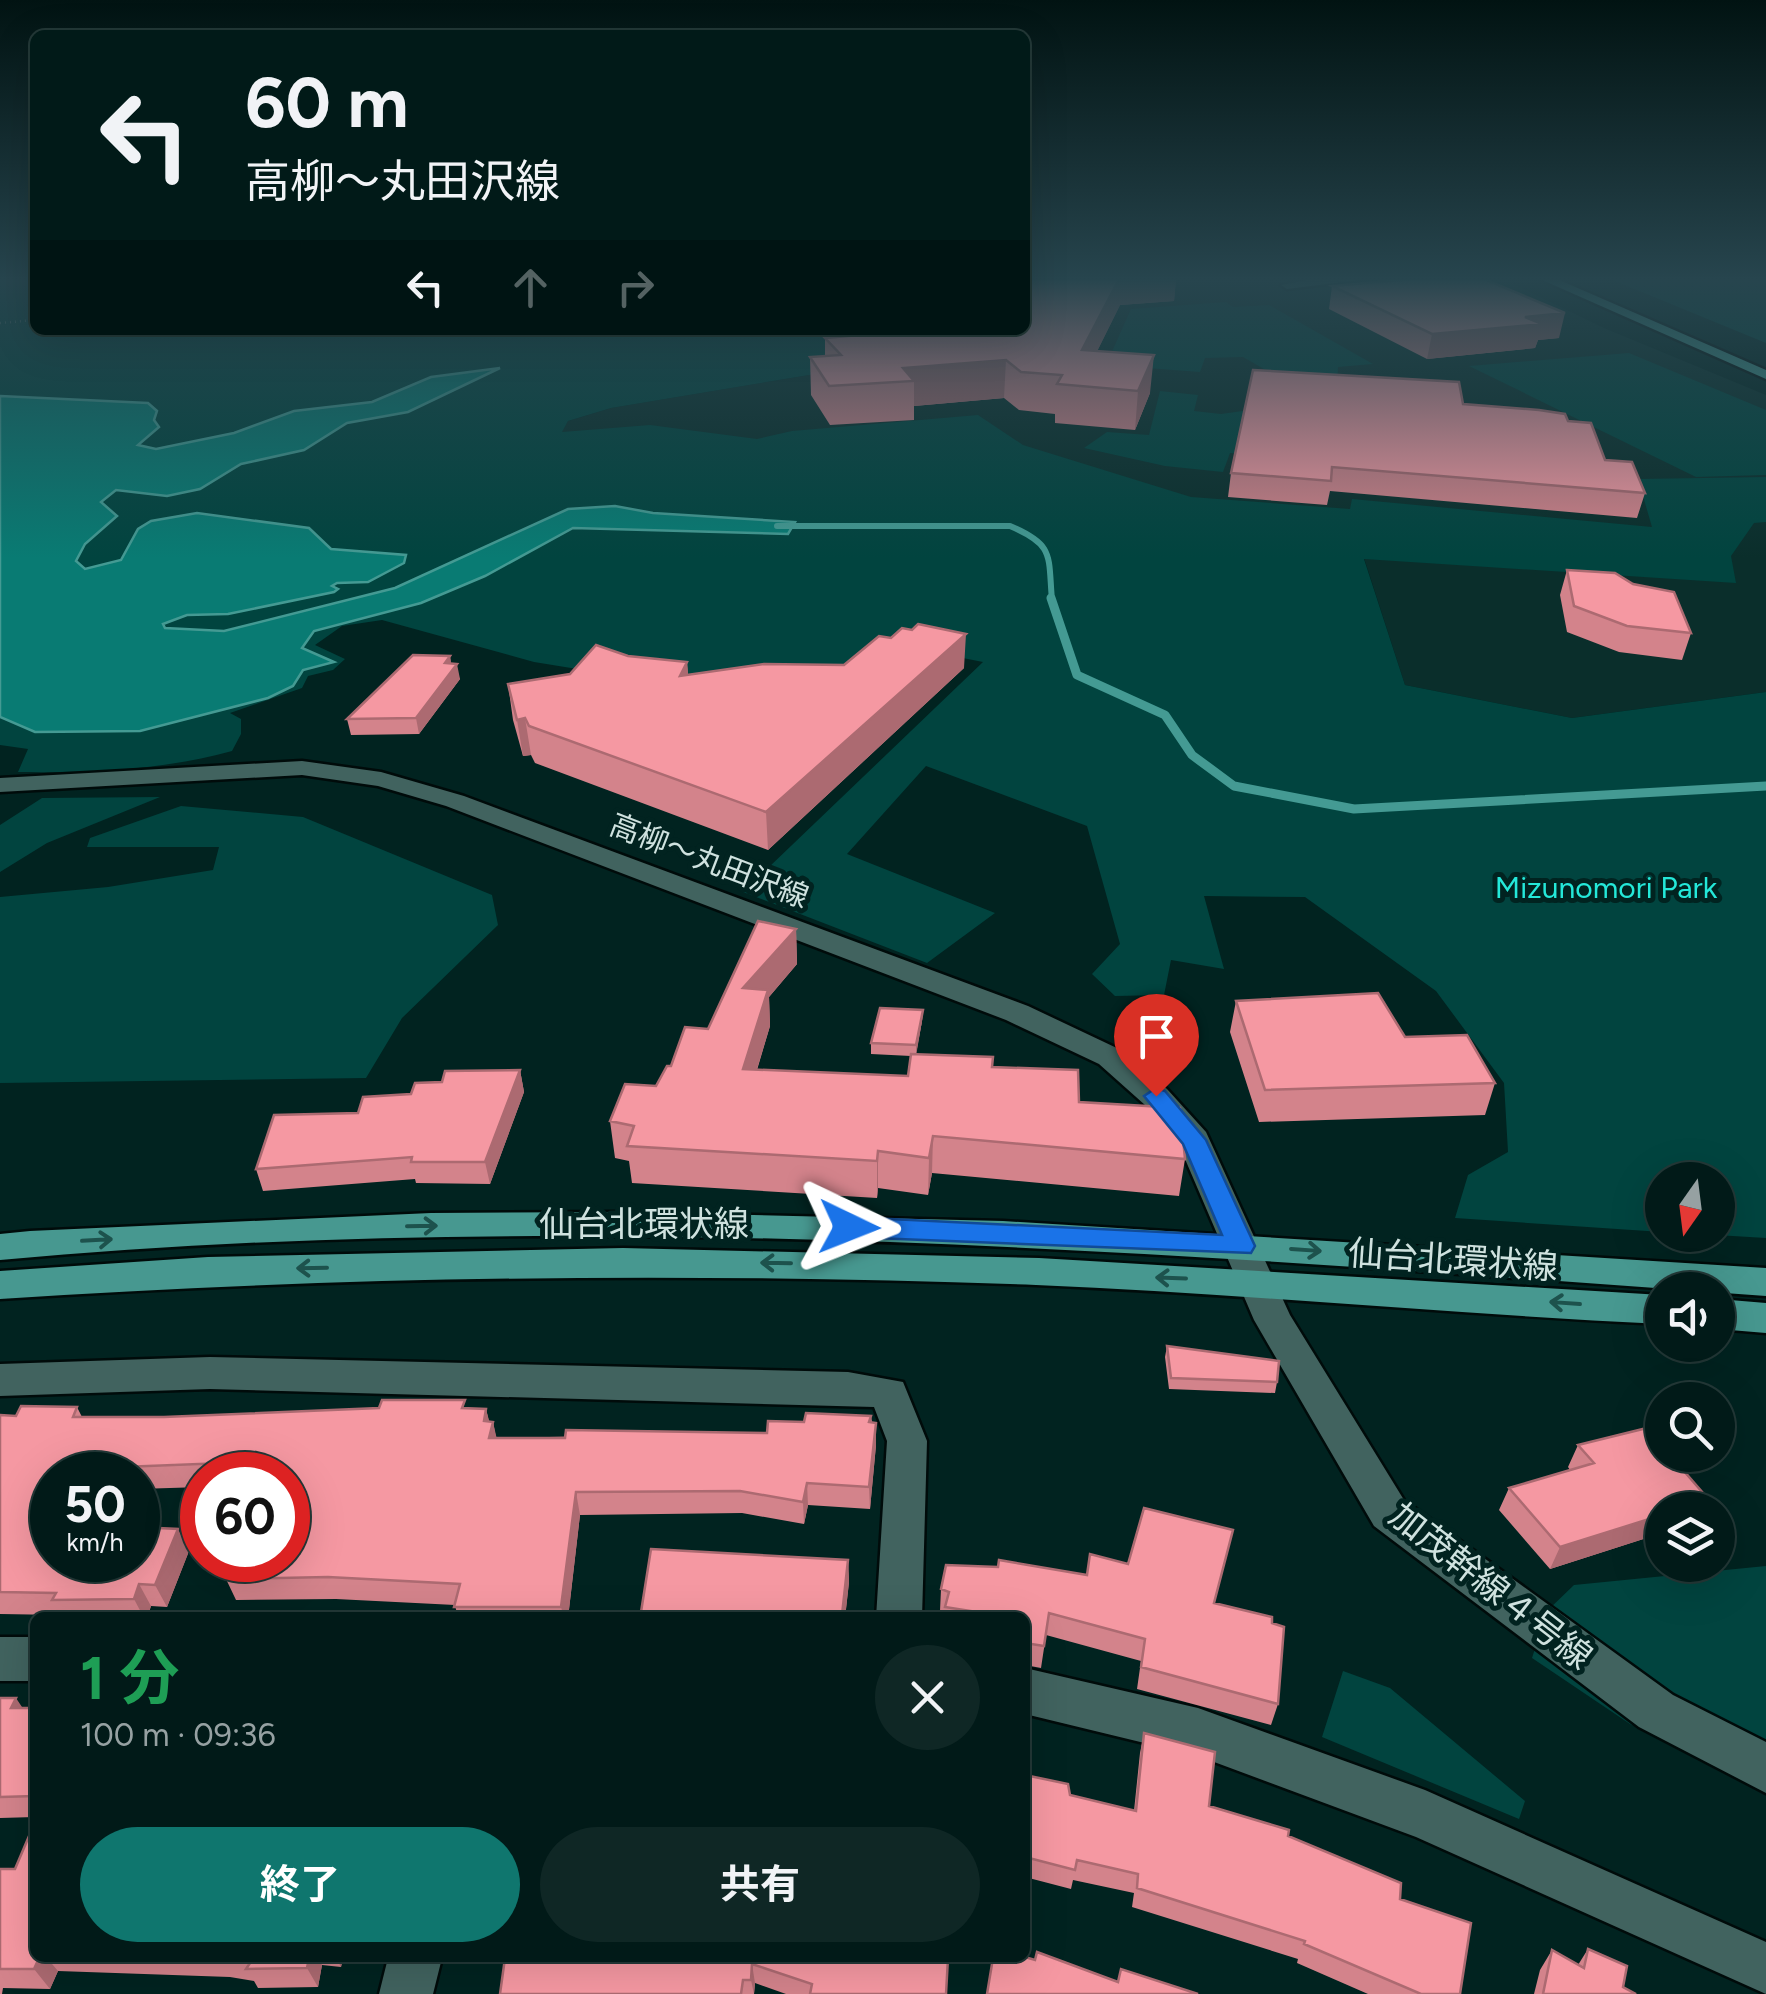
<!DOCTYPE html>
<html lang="ja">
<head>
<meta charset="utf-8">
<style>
	body { margin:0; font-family:Figtree,"Noto Sans JP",sans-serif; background:#0f2725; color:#f1f3f6; height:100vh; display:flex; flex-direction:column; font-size:38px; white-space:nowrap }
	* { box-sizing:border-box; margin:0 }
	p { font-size:32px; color:#96a1a2 }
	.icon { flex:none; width:55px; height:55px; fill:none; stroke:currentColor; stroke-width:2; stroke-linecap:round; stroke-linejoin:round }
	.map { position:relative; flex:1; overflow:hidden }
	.details { position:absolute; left:30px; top:1612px; width:1000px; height:350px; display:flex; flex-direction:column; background:#011a18; border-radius:15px; box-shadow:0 10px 40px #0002,0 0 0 2px #233837 }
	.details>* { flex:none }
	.top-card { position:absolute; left:30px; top:30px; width:1000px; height:305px; border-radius:15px; box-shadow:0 10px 40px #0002,0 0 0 2px #233837; background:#011a18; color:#f1f3f6; overflow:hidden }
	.needle { width:65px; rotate:194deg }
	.buttons { position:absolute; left:1645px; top:1162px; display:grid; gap:20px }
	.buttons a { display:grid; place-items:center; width:90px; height:90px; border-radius:50%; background:#011a18; box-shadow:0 10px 40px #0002,0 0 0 2px #233837; font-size:50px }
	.speed { position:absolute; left:30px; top:1452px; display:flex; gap:20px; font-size:50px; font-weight:700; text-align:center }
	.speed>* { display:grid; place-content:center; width:130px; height:130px; border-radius:50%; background:#011a18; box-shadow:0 10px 40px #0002,0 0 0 2px #233837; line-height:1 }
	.speed small { font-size:25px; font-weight:400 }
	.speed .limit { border:15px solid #d22; background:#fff; color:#111 }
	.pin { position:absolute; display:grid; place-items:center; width:85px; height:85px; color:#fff; margin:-102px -42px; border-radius:50% 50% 50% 0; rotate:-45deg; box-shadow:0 0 10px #0007 }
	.pin .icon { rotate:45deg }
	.me { position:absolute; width:110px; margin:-55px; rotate:92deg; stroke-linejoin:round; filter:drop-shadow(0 0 8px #0008) }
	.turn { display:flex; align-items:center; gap:35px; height:210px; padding:0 50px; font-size:45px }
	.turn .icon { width:130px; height:130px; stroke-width:2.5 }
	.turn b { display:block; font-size:70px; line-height:85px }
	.lanes { display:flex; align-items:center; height:95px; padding:0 50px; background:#0003; justify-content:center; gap:50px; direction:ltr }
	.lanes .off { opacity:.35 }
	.round { display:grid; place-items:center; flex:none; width:105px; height:105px; border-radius:52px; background:#0f2725 }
	.summary { display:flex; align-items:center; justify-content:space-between; height:170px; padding:0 50px }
	h1 { font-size:60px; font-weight:700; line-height:75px; color:#1e9e55 }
	.button { display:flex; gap:20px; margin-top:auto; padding:20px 50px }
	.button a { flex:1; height:115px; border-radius:60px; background:#0f766e; color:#fff; font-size:40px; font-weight:700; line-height:115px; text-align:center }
	.button a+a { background:#0f2725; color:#f1f3f6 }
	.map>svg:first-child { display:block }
	.built { fill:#0a2e2b }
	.green { fill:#01443f }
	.water { fill:#097b73; stroke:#449a93; stroke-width:2.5 }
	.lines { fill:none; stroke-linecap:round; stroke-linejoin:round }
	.stream-far1 { stroke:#449a93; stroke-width:6 }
	.stream { stroke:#449a93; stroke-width:9 }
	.minor-casing { stroke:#000b0a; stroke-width:5 }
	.major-casing { stroke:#000b0a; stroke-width:5 }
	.path { stroke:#607b78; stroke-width:2.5; stroke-dasharray:1 4; stroke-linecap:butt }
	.minor { fill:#41635f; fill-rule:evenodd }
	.major { fill:#479890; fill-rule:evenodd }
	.wall { fill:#d3838b }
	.shaded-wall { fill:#ac6a71 }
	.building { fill:#f598a2; stroke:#ac6a71; stroke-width:2.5 }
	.oneway { stroke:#1d524d }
	.route { fill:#1a73e8; stroke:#114b97; stroke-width:2.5 }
	.labels { text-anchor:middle; stroke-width:10; stroke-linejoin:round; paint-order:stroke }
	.street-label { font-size:30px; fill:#cfe2df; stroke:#012320 }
	.park-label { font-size:30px; fill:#24e8d9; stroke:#012320 }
	.near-street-label { font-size:35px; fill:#cfe2df; stroke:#012320 }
</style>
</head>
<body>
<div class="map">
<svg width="1766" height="1994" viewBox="0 0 1766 1994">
	<rect width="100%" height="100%" fill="#012320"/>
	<path class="built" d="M1025,279H1503L1604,328L1766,395V692L1572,718L1405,685L1364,558L561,432L568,421L611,408L809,375L881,330H1025Z"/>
	<path class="green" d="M0,279H35V330H881L980,358L809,375L611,408L568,421L562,432L650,425L757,439L792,431L978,415L1023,445L1191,497L1350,509L1352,499L1652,527L1638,479L1766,477V522L1754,523L1731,556L1736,583L1364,559L1405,685L1572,718L1766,692V1238L1716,1235L1718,1180H1662V1232L1455,1218L1468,1175L1508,1152L1504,1083L1436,991L1305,897L1204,896L1224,969L1171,960L1164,995L1115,996L1092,974L1120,944L1087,826L926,766L847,854L995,913L927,963L743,892L983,662L902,646L828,693L719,692L534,662L382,620L342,626L315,645L345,659L333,670L308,676L302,688L230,713L241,719V734L232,751C163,770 90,773 18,772L28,749L0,745Z
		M1610,279H1766V343Z
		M1226,302L1233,307L1269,305L1373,364L1338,367L1337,385L1264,369L1243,357L1205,358L1200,372L1106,365L1131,309Z
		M1629,353L1766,410V475L1696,477L1469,366Z
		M1160,391L1198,395L1194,411L1221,414L1271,407V456L1230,453L1223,472L1165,466L1084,448L1107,432L1149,435Z
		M160,797L47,843L0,872V825L42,798Z
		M181,806L303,817L492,895L498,925L402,1018L366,1078L0,1083V897L108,887L213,870L219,847H87L90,838Z
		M1766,1566V1784L1630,1724L1532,1658L1547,1611L1574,1585Z
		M1343,1671L1390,1688L1525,1801L1519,1819L1322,1737Z"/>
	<path class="water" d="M500,368L408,412L347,423L304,450L241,464L200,489L167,496L116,490L101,502L117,516L85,544L76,561L85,569L121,560L138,529L151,521L197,513L309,528L331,549L406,555L404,563L368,582L337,583L332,586L338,589L334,592L228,614L187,615L163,624L165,628L224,631L395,588L568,509L615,506L653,513L795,522L788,534L573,528L485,576L421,603L314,631L302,648L334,662L303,670L293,686L268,698L140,731L35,732L0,717V396L148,403L157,411L154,420L159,427L138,445L156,449L234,433L294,411L372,402L431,377Z"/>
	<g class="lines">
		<path class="stream-far1" d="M777,526H1010C1055,545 1048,555 1052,600"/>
		<path class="stream" d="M1051,598L1077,675L1165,715L1192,755L1234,786L1354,809L1766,786"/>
		<g class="minor-casing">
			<path id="minor" d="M1313,279H1367L1287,289L1281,285Z
				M302,761L381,772L464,796L1028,1006L1121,1050L1167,1089L1206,1132L1290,1315L1404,1500L1673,1695L1766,1742V1793L1639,1727L1374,1526L1254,1320L1179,1145L1145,1105L1099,1064L1006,1020L446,806L378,786L302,775L0,792V778Z
				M210,1357L848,1372L903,1382L927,1441L922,1618H876L887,1441L874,1407L210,1389L0,1396V1364Z
				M0,1637H35V1681H0Z
				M1025,1668L1198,1708L1425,1790L1766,1942V1994L1416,1837L1198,1756L1025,1714Z
				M388,1958H442L433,1994H379Z"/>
		</g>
		<g class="major-casing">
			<path id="major" d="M1540,279H1557L1766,370V379Z
				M622,1212L1003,1221L1766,1268V1296C1185,1254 586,1206 0,1260V1234L30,1231L431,1213Z
				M623,1248L1039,1258L1662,1295V1324C1454,1314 1245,1294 1036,1285C690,1272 346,1276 0,1299V1271L208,1257Z
				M1718,1299L1766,1303V1333L1718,1329Z"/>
		</g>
		<path class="path" d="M0,323L35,320"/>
		<use href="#minor" class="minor"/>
		<use href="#major" class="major"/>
	</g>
	<path class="wall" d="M1025,279H1176L1174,301L1120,305L1097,351L1150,393L1135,430L1055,423V414L1019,410L1004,398L914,406V420L830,425L811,395L810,357L825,356V338L860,335Z
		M1332,286L1559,338L1538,340L1535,348L1427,359L1329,309Z
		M1463,404L1568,421L1605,460L1645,493L1637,518L1330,491L1327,505L1228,497L1231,473Z
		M1567,570L1691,633L1682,660L1619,652L1567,632L1560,595Z
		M450,656L451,664L460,679L419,734L351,735L347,719Z
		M687,662L688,675L964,668L768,850L535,763L531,755L523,756L513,720L508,684L570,674Z
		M796,929L797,964L769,997L770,1026L757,1070L908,1076L911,1056L871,1054V1043L923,1010L922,1021L916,1054L992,1067L1079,1102L1185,1159L1179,1196L932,1173L928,1195L878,1188L877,1198L632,1183L629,1161L615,1158L610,1121L656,1086L671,1066L708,1029Z
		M1236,1001L1405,1037L1495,1083L1485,1115L1259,1122L1230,1032Z
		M520,1070L524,1092L490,1184L416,1183L415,1179L263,1191L256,1169L358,1113L442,1082Z
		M1167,1346L1277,1382L1275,1393L1169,1389L1165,1357Z
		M77,1407L82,1417H164L486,1409L489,1422H493L496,1438L767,1433L804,1422L871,1416L876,1445L870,1509L808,1505L804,1524L742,1513L580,1515L568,1618H458L455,1605L336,1599L236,1600L226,1579L288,1475H202V1487L138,1489V1475H52V1560L189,1551L167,1607L151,1606L147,1618H62L61,1615L0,1614V1415L16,1416Z
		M1578,1445L1709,1500L1704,1510H1662V1533L1550,1569L1499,1510L1509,1488L1570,1470L1568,1467Z
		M848,1560L849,1582L845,1618H642L641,1612Z
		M941,1589L1215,1603L1278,1704L1271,1725L1137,1689L1141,1661L1046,1635L1041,1668L1025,1665V1618H944L945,1613L940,1611Z
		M0,1698L23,1708H35V1817L0,1818Z
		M1144,1733L1209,1806L1288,1836L1400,1899L1460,1994H1368L1297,1963L1298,1959L1132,1907L1134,1893L1073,1880L1071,1889L1025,1877V1775L1070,1795L1134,1811L1140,1753Z
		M0,1869L35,1958H343L341,1967L322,1965L318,1987L258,1988L254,1981L230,1977L58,1971L50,1989L3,1988L2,1994H0Z
		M1588,1949L1623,1987L1636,1994H1534L1540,1970L1552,1950L1578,1965Z
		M505,1958H948L946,1994H786L755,1983L754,1994H500Z"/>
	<path class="shaded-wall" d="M1119,279H1176L1174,301L1120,305L1079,388L1082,350Z
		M1565,313L1559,338L1538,340L1535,348L1427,359L1432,334L1525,317Z
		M1154,355L1150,393L1135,430L1138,391Z
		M1006,360L1004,398L914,406V381L903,368Z
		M966,634L964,668L768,850L766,812Z
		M450,656L452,670L457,664L460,679L419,734L416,718Z
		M687,662L690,697L680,676Z
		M525,718L531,755L523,756L517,720Z
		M796,929L797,964L769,997L770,1026L746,1105L743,1069V988Z
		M923,1010L922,1021L916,1056V1045Z
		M520,1070L524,1092L490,1184L485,1162Z
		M933,1136L932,1173L928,1195L929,1158Z
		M878,1151V1188L877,1198V1161Z
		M486,1409L491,1428L493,1422L498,1444L494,1460L484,1421Z
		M876,1423V1445L870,1509L869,1487Z
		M807,1483L808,1505L804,1524L803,1502Z
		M576,1492L580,1515L568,1618H564L561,1607Z
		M1709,1500L1704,1510H1677Z
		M1662,1515V1533L1550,1569L1560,1547Z
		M178,1529L189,1551L167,1607L155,1585Z
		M848,1560L849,1582L845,1618H842Z
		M139,1584L151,1606L147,1618H144L134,1599Z
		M16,1698L30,1719L11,1708Z
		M39,1958H47L58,1971L50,1989L34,1969Z
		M309,1958H318L322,1965L318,1987L307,1968Z
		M336,1958H343L341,1967Z
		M752,1964L755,1983L754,1994L751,1980Z"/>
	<path class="building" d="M1025,279H1119L1082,350L1154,355L1138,391L1057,384L1062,375L1021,372L1006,360L903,368L914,381L829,386L810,357L841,355L825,338L860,335L864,330H1025Z
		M1413,279H1484L1565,313L1525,317L1542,324L1432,334L1332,286Z
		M1253,370L1459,382L1463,404L1539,410L1565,414L1568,421L1591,423L1605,460L1632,462L1645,493L1332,467L1331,481L1231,473Z
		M1567,570L1615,573L1633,584L1674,592L1691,633L1627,626L1574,606Z
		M918,624L966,634L766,812L529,726L525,718L517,720L508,684L570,674L596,645L628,656L687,662L680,676L764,664L844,665L879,636L891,638L902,628L912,630Z
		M413,655L450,656L445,663L457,664L416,718L347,719Z
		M758,921L796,929L743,988L768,990L743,1069L908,1076L911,1054L993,1057L992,1067L1078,1070L1079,1102L1180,1108L1185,1159L933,1136L929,1158L878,1151L877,1161L627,1146L634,1126L610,1121L625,1084L656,1086L667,1066H671L685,1027L708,1029Z
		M1378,993L1405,1037L1467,1035L1495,1083L1265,1090L1236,1001Z
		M880,1008L923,1010L916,1045L871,1043Z
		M520,1070L485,1162H411L412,1157L256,1169L274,1115L358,1113L363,1097L411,1094L415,1083L442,1082L445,1071Z
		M1167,1346L1279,1361L1277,1382L1171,1378Z
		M382,1400H465L462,1408L486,1409L484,1421L493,1422L489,1438H565L566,1430L767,1433L768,1421L804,1422L806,1413L871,1416L869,1422L876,1423L869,1487L807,1483L803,1502L740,1491L576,1492L561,1607H454L460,1584L328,1577L226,1579L232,1560H288V1475H244L249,1462L97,1468L93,1475H52V1560H138V1527L178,1529L155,1585L139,1584L134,1599L52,1600L56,1593L0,1592V1415L16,1416L21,1406L77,1407L73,1417H164L379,1408Z
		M1647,1428L1662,1446V1455H1670L1709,1500L1677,1510H1662V1515L1560,1547L1509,1488L1594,1463L1578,1445Z
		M1144,1508L1233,1530L1214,1603L1272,1617V1623L1284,1627L1278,1704L1141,1667L1145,1639L1049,1613L1044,1646L1025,1643V1618H976L977,1612L945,1607L949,1592L941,1589L946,1565L998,1567L999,1560L1087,1575L1090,1554L1128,1564Z
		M651,1549L848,1560L842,1615L811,1613V1618H776L641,1612Z
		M0,1698H16L11,1708H35V1796L0,1797Z
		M1144,1733L1215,1752L1209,1806L1289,1830L1288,1836L1401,1883L1400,1899L1471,1923L1460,1994H1421L1304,1944L1305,1941L1137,1888L1138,1874L1077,1860L1075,1870L1025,1857V1775L1068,1784L1070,1795L1136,1811Z
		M35,1822V1958H39L34,1969H0V1869H15Z
		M1588,1949L1627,1966L1623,1987L1636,1994H1543L1552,1950L1584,1968Z
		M1037,1952L1118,1982L1121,1969L1198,1994H987L993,1958L1025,1957L1035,1960Z
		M204,1958H309L307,1968L246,1969L250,1963Z
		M505,1958H948L946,1994H810L812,1984L752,1964L751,1980H743L741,1994H500Z"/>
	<defs><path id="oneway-shaft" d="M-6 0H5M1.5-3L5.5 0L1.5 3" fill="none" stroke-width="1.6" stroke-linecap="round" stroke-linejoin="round" transform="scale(2.5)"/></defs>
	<g class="oneway">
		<use href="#oneway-shaft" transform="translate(422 1226) rotate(-1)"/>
		<use href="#oneway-shaft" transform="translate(97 1240) rotate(-3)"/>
		<use href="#oneway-shaft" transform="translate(1306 1250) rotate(4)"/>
		<use href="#oneway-shaft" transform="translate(776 1263) rotate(-179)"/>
		<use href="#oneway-shaft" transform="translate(312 1268) rotate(179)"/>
		<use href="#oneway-shaft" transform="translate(1171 1278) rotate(-178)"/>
		<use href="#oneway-shaft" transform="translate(1565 1303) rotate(-176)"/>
	</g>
	<linearGradient id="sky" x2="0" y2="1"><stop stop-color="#011312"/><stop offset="0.5" stop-color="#27454e"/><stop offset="1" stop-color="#27454e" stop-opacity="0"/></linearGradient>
	<rect width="1766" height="558" fill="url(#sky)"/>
	<path class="route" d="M1156,1088L1165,1091L1206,1140L1255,1246L1251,1253L849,1237L835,1227L849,1217L1222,1235L1183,1144L1144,1096Z"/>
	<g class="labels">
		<g class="street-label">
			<text transform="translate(709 861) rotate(21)" y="10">高柳～丸田沢線</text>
		</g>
		<g class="park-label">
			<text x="1606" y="898">Mizunomori Park</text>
		</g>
		<g class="near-street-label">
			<text x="644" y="1236">仙台北環状線</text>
			<text transform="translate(1453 1260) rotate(4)" y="12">仙台北環状線</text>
			<text transform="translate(1491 1586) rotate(38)" y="12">加茂幹線４号線</text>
		</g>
	</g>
</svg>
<div class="buttons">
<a><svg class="needle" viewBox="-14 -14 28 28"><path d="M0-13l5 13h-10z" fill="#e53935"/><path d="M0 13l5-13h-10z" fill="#96a1a2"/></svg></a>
<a><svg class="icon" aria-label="sound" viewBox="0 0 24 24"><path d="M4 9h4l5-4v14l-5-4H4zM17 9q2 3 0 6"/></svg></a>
<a><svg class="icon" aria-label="search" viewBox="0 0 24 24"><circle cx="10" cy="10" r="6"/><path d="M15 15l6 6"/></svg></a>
<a><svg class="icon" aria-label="layers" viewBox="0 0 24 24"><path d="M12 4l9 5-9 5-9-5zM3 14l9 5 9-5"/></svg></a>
</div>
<div class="speed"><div>50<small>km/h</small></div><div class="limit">60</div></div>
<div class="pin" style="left:1156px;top:1096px;background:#d93025"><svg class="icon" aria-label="arrive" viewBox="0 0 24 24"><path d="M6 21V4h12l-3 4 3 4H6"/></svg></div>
<svg class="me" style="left:849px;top:1227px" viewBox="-20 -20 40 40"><path d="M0-17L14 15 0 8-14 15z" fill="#1a73e8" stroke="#fff" stroke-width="4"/></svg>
<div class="top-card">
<div class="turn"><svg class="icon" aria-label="left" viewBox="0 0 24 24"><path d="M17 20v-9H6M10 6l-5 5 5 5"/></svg><div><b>60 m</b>高柳～丸田沢線</div></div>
<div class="lanes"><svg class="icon" aria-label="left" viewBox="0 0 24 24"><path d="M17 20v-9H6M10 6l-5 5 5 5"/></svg><svg class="icon off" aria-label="ahead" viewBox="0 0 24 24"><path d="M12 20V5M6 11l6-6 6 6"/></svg><svg class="icon off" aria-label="right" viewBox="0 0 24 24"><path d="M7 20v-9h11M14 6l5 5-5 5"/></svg></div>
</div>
<section class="details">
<div class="summary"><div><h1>1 分</h1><p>100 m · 09:36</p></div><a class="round"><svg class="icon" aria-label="close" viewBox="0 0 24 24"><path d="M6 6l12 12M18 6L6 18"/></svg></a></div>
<div class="button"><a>終了</a><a>共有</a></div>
</section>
</div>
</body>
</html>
